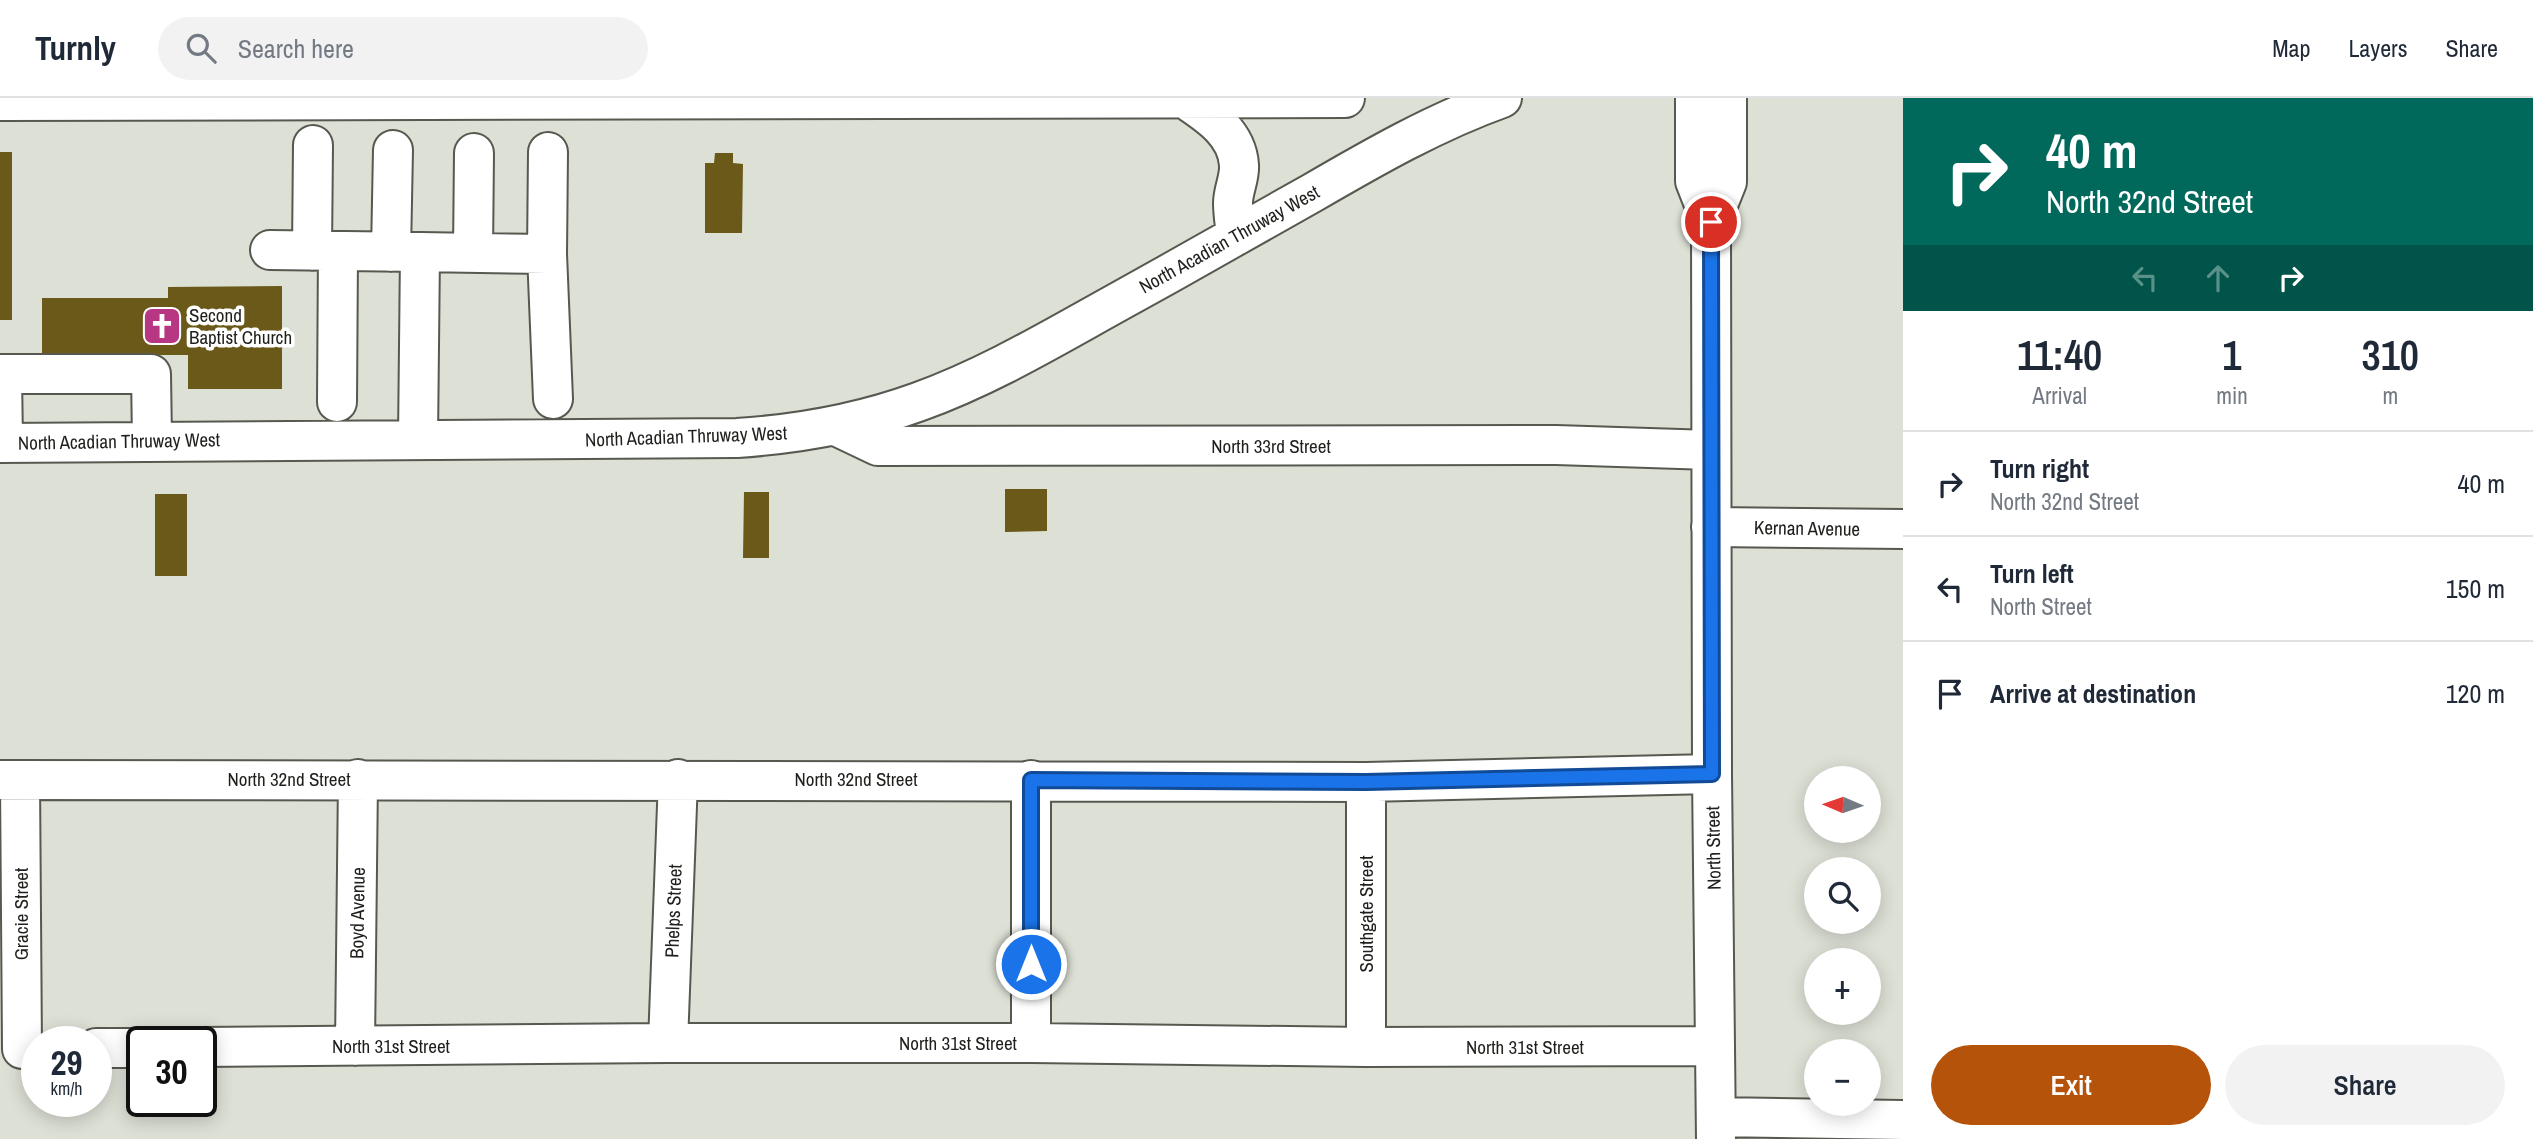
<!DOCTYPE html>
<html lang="en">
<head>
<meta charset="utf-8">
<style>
	body { margin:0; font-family:"Archivo Narrow",sans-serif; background:#f2f2f3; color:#1f2937; height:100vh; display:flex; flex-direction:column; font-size:26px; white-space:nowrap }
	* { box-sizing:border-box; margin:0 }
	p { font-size:23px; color:#747a83 }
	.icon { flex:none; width:38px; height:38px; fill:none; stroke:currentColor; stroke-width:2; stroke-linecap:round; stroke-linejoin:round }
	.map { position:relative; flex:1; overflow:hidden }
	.sheet { display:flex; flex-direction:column; background:#fff; width:630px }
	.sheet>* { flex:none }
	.guide { background:#00695c; color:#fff; overflow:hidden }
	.needle { width:46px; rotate:272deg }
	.buttons { position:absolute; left:1804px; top:668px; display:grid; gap:14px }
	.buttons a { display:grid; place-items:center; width:77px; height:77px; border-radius:50%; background:#fff; box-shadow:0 4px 18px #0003; font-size:35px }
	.speed { position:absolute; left:21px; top:928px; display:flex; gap:14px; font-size:35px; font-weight:700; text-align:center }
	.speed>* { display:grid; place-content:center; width:91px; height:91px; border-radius:50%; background:#fff; box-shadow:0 4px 18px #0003; line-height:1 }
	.speed small { font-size:18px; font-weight:400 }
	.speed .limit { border:4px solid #111; border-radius:10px; background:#fff; color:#111 }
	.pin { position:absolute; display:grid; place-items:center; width:60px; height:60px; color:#fff; margin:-30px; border:4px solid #fff; border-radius:50%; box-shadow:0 2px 7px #0007 }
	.me { position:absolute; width:77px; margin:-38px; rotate:0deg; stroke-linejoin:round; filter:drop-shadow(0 0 5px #0008) }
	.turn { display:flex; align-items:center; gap:24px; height:147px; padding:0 28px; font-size:32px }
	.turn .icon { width:91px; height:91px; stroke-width:2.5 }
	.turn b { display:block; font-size:49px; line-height:60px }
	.lanes { display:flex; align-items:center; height:66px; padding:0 28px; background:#0003; justify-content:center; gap:35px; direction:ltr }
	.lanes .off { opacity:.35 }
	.eta { display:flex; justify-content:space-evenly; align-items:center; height:119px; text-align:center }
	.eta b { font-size:42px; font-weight:600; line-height:49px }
	.cta { display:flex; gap:14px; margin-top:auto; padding:14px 28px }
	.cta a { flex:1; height:80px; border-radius:42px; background:#b45309; color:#fff; font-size:28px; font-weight:600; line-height:80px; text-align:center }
	.cta a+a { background:#f2f2f3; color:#1f2937 }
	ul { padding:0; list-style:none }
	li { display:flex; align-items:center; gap:21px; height:105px; padding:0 28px; border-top:2px solid #e0e1e3 }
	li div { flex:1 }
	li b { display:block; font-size:26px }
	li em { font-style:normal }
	header { display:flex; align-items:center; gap:42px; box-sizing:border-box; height:98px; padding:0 35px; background:#fff; border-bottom:2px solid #e0e1e3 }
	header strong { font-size:33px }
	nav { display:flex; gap:38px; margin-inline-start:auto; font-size:24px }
	.search { width:490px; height:63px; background:#f2f2f3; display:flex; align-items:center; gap:18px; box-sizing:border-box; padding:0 24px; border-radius:38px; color:#747a83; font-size:26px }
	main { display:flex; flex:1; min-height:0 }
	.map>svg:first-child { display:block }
	.building { fill:#6a5919 }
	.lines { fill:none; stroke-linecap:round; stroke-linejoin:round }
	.minor-casing { stroke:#575950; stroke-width:42 }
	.minor { stroke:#fff; stroke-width:38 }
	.route-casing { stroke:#114b97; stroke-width:18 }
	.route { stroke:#1a73e8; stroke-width:12 }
	.labels { text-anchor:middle; stroke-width:7; stroke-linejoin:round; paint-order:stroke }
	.street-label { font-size:19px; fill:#1f201c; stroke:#fff }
	.poi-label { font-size:19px; fill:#1f201c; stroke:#fff; text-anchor:start }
</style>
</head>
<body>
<header>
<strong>Turnly</strong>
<div class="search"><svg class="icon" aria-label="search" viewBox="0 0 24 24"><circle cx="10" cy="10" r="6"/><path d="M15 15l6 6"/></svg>Search here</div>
<nav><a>Map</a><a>Layers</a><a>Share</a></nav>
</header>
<main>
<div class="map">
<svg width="1903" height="1041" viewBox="0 0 1903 1041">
	<rect width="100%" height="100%" fill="#dde0d5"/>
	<path class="building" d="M0,54H12V222H0Z
		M715,55H733V65L743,66L742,135H705V65H714Z
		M282,188V291H188V257H42V200H168V189Z
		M1005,391H1047V433L1005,434Z
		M744,394H769V460H743Z
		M155,396H187V478H155Z"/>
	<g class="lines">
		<g class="minor-casing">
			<path id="minor" d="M1695,0V83L1711,124L1712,676L1716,1041
				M1185,1C1209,17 1237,35 1239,67C1240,80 1233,92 1233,105C1233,116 1235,127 1236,138
				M0,3L1345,0
				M1711,124L1727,84V0
				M270,152L420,154L418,342
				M312,153L313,47
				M391,154L393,52
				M420,154L547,156L548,54
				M473,155L474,55
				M547,156L553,301
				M0,276H151L152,342
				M2,276L3,345
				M337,304L338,153
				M836,328L878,348L1556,347L1711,352
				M0,345L737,340C798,336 860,325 918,304C988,279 1053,240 1118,204C1183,168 1248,131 1312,95C1374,59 1435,24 1502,0
				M1711,429L1903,431
				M0,682L1366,684L1712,676
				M20,682L22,951
				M1031,682V945
				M1366,684V949
				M668,945L678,681
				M355,948L358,681
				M201,949L668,945H1031L1366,949L1715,948
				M96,950H142
				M1716,1019L1903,1022"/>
		</g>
		<use href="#minor" class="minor"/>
	</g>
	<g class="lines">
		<g class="route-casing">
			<path id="route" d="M1031,866V682L1366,684L1712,676L1711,124"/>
		</g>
		<use href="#route" class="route"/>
	</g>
	<defs>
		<g id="church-square" transform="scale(2.0125)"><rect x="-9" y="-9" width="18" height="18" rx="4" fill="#b73783" stroke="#fff"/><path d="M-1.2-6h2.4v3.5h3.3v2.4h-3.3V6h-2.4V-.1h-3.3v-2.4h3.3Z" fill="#fff"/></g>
	</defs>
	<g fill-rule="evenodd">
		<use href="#church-square" x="162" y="228"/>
	</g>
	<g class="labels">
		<g class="street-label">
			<text transform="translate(1229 141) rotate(-29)" y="7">North Acadian Thruway West</text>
			<text transform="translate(686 338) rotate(-2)" y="7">North Acadian Thruway West</text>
			<text transform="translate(119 343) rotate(-1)" y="7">North Acadian Thruway West</text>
			<text x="1271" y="355">North 33rd Street</text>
			<text transform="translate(1807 430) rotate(1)" y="7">Kernan Avenue</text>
			<text x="289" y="688">North 32nd Street</text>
			<text x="856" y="688">North 32nd Street</text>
			<text transform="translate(1713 750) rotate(-91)" y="7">North Street</text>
			<text transform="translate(673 813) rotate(-88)" y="7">Phelps Street</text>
			<text transform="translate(357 815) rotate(-89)" y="7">Boyd Avenue</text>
			<text transform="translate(21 816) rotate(-90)" y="7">Gracie Street</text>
			<text transform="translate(1366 816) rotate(-90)" y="7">Southgate Street</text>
			<text x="958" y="952">North 31st Street</text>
			<text x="391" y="955">North 31st Street</text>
			<text x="1525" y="956">North 31st Street</text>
		</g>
		<g class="poi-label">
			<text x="189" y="224">Second<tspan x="189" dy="22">Baptist Church</tspan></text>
		</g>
	</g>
</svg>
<div class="buttons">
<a><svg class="needle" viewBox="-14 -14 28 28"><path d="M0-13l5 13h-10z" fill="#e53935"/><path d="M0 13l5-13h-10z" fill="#747a83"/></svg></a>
<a><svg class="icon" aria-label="search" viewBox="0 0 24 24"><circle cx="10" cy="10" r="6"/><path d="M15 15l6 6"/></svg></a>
<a>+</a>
<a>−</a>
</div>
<div class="speed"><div>29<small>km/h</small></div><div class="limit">30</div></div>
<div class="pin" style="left:1711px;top:124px;background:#d93025"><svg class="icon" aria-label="arrive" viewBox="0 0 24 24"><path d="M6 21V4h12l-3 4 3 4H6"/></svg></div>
<svg class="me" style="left:1031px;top:866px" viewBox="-20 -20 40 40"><circle r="17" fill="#1a73e8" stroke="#fff" stroke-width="3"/><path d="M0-11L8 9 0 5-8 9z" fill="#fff"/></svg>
</div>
<section class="sheet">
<div class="guide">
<div class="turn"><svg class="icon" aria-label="right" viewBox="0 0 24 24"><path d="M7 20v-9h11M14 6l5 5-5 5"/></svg><div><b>40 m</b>North 32nd Street</div></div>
<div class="lanes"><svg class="icon off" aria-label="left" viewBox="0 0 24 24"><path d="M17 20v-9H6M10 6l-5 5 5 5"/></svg><svg class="icon off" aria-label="ahead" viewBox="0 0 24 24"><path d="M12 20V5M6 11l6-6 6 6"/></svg><svg class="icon" aria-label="right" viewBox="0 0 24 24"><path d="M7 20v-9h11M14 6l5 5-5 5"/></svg></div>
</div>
<div class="eta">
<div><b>11:40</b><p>Arrival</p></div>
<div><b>1</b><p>min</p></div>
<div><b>310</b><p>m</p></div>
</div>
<ul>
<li><svg class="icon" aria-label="right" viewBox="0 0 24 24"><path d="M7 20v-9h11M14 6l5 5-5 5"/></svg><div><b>Turn right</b><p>North 32nd Street</p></div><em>40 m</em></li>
<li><svg class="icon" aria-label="left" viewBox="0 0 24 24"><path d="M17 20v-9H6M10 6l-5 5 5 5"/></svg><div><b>Turn left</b><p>North Street</p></div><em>150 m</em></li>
<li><svg class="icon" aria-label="arrive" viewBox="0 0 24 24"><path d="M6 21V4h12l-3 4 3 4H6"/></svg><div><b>Arrive at destination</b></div><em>120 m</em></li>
</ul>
<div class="cta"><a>Exit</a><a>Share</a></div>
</section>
</main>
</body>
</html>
